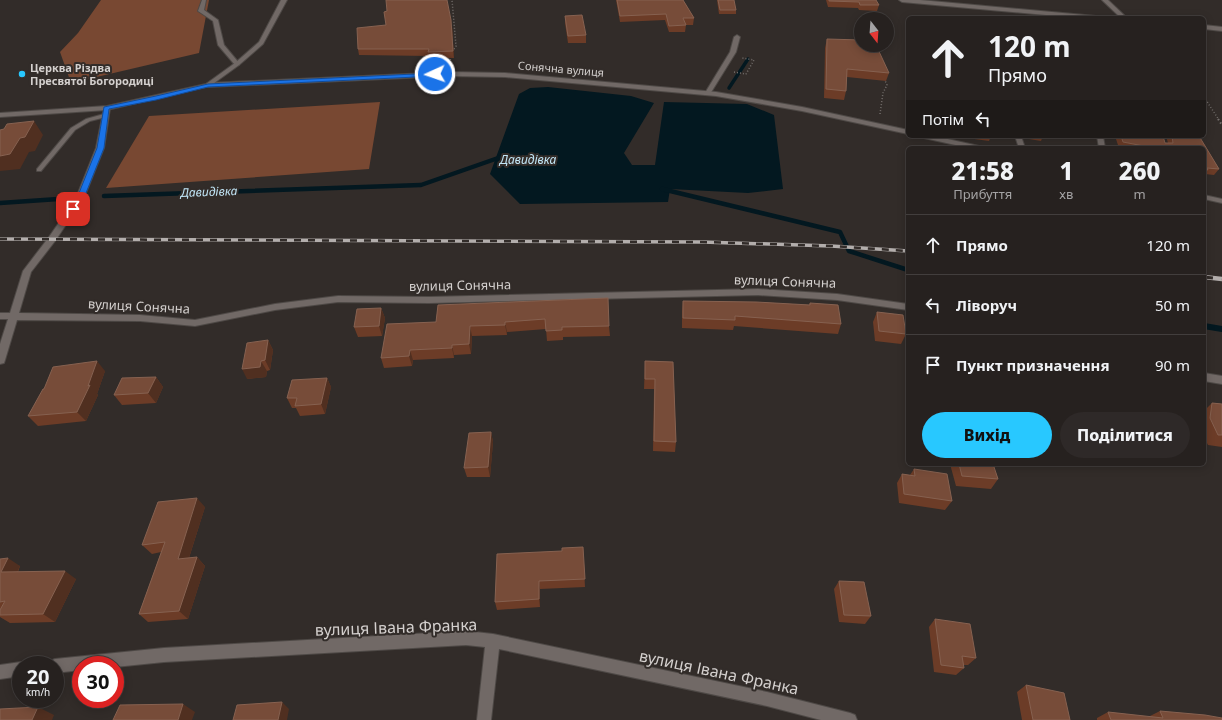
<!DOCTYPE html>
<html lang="uk">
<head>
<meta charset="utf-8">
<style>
	body { margin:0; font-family:"Noto Sans",sans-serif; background:#2e2928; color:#f1f3f6; height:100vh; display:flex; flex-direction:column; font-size:15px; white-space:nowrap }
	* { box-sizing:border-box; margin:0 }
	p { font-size:13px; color:#a4a3a4 }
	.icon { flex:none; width:22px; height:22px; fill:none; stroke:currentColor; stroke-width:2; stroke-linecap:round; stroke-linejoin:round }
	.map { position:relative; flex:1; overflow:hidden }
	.drawer { position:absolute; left:906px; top:146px; width:300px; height:320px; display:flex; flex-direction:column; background:#26211f; border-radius:6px; box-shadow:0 2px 10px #0003,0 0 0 1px #423e3d }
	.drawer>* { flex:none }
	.guide { position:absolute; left:906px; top:16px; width:300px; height:122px; border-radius:6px; box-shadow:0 2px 10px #0003,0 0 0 1px #423e3d; background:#26211f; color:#f1f3f6; overflow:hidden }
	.needle { width:26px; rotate:163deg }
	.tools { position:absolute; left:854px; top:12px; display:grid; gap:8px }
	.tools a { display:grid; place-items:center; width:40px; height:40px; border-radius:50%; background:#26211f; box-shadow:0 2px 10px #0003,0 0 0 1px #423e3d; font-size:20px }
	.speed { position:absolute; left:12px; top:656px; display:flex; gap:8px; font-size:20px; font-weight:700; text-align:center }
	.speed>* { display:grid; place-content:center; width:52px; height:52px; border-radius:50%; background:#26211f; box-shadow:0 2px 10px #0003,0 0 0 1px #423e3d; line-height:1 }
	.speed small { font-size:10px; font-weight:400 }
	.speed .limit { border:6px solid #d22; background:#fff; color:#111 }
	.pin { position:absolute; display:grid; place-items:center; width:34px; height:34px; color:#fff; margin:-17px; border-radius:8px; box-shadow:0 2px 6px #0006 }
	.me { position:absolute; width:44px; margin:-22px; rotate:267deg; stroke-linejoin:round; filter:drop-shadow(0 0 3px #0008) }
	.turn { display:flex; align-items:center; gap:14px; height:84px; padding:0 16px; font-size:18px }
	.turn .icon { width:52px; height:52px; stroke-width:2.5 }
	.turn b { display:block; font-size:28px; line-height:34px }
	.then { display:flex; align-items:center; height:38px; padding:0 16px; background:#0003; gap:8px; font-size:15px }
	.eta { display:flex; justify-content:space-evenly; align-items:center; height:68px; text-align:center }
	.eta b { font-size:24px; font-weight:800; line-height:28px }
	.primary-button { display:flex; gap:8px; margin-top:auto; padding:8px 16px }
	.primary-button a { flex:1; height:46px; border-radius:24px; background:#28c8ff; color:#111; font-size:16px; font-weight:800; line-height:46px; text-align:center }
	.primary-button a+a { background:#2e2928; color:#f1f3f6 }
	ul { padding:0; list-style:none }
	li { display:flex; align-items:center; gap:12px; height:60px; padding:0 16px; border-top:1px solid #423e3d }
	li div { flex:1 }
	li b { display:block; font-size:15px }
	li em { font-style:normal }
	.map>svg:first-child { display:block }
	.green { fill:#784832 }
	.water { fill:#031820 }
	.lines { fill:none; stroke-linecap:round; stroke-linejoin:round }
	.stream-far2 { stroke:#031820; stroke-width:3.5 }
	.stream-far1 { stroke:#031820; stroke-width:4.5 }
	.stream { stroke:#031820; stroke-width:6 }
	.service-casing { stroke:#4e4946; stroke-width:2 }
	.minor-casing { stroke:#4e4946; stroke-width:2 }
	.tertiary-casing { stroke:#4e4946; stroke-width:2 }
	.path-far1 { stroke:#736e6b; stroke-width:1.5; stroke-dasharray:1 2; stroke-linecap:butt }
	.path { stroke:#736e6b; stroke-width:2; stroke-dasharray:1.5 2.5; stroke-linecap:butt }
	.service { fill:#716966; fill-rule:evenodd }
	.minor { fill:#716966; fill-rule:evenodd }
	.tertiary { fill:#716966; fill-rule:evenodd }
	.rail-far1-casing { stroke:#b3aeac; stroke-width:3.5 }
	.rail-casing { stroke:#b3aeac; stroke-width:4.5 }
	.rail-far1 { stroke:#322c29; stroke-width:2.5; stroke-dasharray:7; stroke-linecap:butt }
	.rail { stroke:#322c29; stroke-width:3; stroke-dasharray:9; stroke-linecap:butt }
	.wall { fill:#6c3c27 }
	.shaded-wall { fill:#502f20 }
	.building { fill:#774c39; stroke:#866150 }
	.route { fill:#1a73e8; stroke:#114b97 }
	.poi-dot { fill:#28c8ff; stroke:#322c29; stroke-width:1.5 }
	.labels { text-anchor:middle; stroke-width:4; stroke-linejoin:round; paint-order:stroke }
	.far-poi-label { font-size:11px; font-weight:bold; fill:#d4d0ce; stroke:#322c29; text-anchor:start }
	.far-street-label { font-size:11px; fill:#d4d0ce; stroke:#322c29 }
	.far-water-label { font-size:12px; font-style:italic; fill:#c1e5f6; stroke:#322c29 }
	.street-label { font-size:13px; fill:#d4d0ce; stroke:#322c29 }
	.near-street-label { font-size:16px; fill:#d4d0ce; stroke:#322c29 }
</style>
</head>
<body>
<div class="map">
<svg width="1222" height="720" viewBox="0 0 1222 720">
	<rect width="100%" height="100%" fill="#322c29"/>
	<path class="green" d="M101,0H209L199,53L71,83L60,52L78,33Z
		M380,102L369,169L106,188L149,116Z"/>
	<path class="water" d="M548,87L631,96L654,103L624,153L632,165H655L664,102L747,104L774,115L783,189L748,193L670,189L668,202L520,204L490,174L519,94L530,88Z"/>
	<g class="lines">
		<path class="stream-far2" d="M729,88L748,59"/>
		<path class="stream-far1" d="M662,189L840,232L849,251L908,270
			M104,196L421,185L501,157
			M0,203L73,198"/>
		<path class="stream" d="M1204,326L1222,329"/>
		<g class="service-casing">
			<path id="service" d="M202,0H206L204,10L218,20L224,45L239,63V65H235L218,45L213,21L198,11Z
				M737,35L740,37L736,52L710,94H706L705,93L730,52L734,37Z
				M104,114L107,116L106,117L90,121L75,130L41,171H37V169L71,128L86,119Z
				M1015,136H1021L1025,148H1019Z
				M1097,136H1103L1105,148H1099Z"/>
		</g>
		<g class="minor-casing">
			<path id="minor" d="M899,0H920L1096,16L1099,18H1078L902,2Z
				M1102,0H1108L1127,18H1121Z
				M1204,25L1222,27V31L1204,29Z
				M450,72L505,73L716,92L802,107L908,130V134L802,111L716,96L505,77L450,76L208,87L205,85L208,83Z
				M107,106L110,108L104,148L84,198L55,241L31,272L19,313L140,315L195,320L275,304L338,296L429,297L758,289L837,294L908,304V310L837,300L758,295L429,303L338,302L275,310L195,326L140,321L17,320L5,360L4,363L0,364V344L8,319H0V313H10L23,271L49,237L76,198L96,148L104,108Z
				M920,136H934L979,146L983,148H969L924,138Z
				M1204,195L1222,199V203L1204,199Z
				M1204,373L1222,376V384L1204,381Z
				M466,631L493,634L767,692L850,713L855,715L857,720H821L767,706L499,649L491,720H477L485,647L466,645L164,662L115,667V665H81V670L55,673V665H48L50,661L55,659L164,648Z
				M21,662L26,665H21V676L0,679V665Z"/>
		</g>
		<g class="tertiary-casing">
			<path id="tertiary" d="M281,0H287L263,44L239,65L210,86L107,110L0,117V113L107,106L206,84L235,63L259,42Z"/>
		</g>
		<path class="path-far1" d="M450,63L451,53L456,46L452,0
			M734,72L746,74L754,60L742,58
			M1204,97L1219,120
			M880,114L883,93L887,85L884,78"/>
		<path class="path" d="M1218,119L1222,125"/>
		<use href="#service" class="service"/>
		<use href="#minor" class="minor"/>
		<use href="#tertiary" class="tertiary"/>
		<g class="rail-far1-casing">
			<path id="rail-far1" d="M0,239L702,242L831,246L908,251"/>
		</g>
		<g class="rail-casing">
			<path id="rail" d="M1204,277L1222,279"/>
		</g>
		<use href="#rail-far1" class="rail-far1"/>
		<use href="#rail" class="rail"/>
	</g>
	<path class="wall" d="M616,0H683L694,18L693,25H686L685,32H669L665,20L620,22Z
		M717,0H734L736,10V14H719Z
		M826,0H876L879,5L877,11L859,10L858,8L828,7Z
		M565,16L586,35V43H568L565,23Z
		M386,25L452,26L454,58H429V56L359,55L358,49Z
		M827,39L889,73L886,81L847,77L846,91L844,100L824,98L825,48Z
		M966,136H991L989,141L967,138Z
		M1023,136H1043L1041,141L1023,138Z
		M1115,136H1163L1165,143H1168L1166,136H1199L1219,169L1214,175L1205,174L1204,175V148H1119Z
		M683,301L809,305L810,303L841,324L838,334L734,326L733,330L682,328V311Z
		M438,305L609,326L610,336L563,337V340L547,341L546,329L507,332V335L472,336L471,354L454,355V358L413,360L412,366L384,368L381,358L436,322Z
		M381,308L385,318L382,336L358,337L354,327Z
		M877,312L906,334L901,344L875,341L873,322Z
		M268,340L273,350L270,370L267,371L266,377L247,379Z
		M645,361L673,362L676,442L675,452L653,451L654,389H644Z
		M105,371L97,394L98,395L86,421L38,426L28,416Z
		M156,377L163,387L156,403L122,405L114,395Z
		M327,378L331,387L325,414L300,416L296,408H292L287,398Z
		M1212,403L1222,404V447L1208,445L1204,437V411Z
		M491,432L493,442L490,477H467L464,468Z
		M950,464H993L998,479L991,489L956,486Z
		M914,469L952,501L945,510L899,503L897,483L902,474L910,475Z
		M205,507L189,558L197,557L205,566L188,619L148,622L139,614L161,552L152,554L142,545Z
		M583,547L585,587L540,589V607L497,610L495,602L562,551Z
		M0,559L20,566L18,572L76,579L55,622L10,623L0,617Z
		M839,581L871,616L865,624L839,622L834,589Z
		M935,619L976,658L968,665H963L964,668L956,675L934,672L929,627Z
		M1026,685L1070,720H1022L1017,692Z
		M1160,711L1222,720H1097V718L1108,712L1148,717Z"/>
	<path class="shaded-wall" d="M451,20L452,26L454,58L453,51Z
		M34,121L43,135L35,151L29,152L20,169L0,171V156L20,138Z
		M381,308L385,318L382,336L379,326Z
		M505,322L507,332V335L505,325Z
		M470,326L472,336L471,354L469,344Z
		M268,340L273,350L270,370L265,360Z
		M452,345L454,355V358L452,348Z
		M410,350L413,360L412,366L409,356Z
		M97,361L105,371L97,394L98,395L86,421L77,412L88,386Z
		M261,361L267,371L266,377L247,379L242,369Z
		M156,377L163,387L156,403L148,393Z
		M327,378L331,387L325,414L321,404Z
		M491,432L493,442L490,477L488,467Z
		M197,498L205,507L186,567L178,559Z
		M197,557L205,566L188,619L179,611Z
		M8,558L20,566L13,581L1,572Z
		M65,571L76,579L55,622L43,614Z
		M539,581L540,589V607L539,599Z
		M282,702L289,709L287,720H278Z
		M183,704L195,712L192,720H178Z
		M38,707L54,715L52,720H32Z"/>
	<path class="building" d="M386,0H447L451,20L453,51L428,52L429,49H358L357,28L386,25L384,12L387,11Z
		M617,0H683L694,18H683L686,25L669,26L666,14L620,16Z
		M718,0H734L736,10H720Z
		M829,0H876L879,5H860L859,2L829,1Z
		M582,15L586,35L568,36L565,16Z
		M827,39L861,40V45H876L889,73L847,69L846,91L826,89Z
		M34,121L25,137L20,138L10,154L0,156V130L4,129L7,124Z
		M1121,136H1163L1165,143H1173L1172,136H1199L1219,169L1207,168L1208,170L1204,169V148H1154L1123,142Z
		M608,298L609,326L562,327V330L546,331L545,319L505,322V325L470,326L469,344L452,345V348L410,350L409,356L381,358L387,324L436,322L438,305Z
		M683,301L756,302L810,305V303L838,305L841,324L735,316V320L683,318Z
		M381,308L379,326L354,327L357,309Z
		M877,312L903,315L906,334L879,331Z
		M268,340L265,360L261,361L260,367L242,369L247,343Z
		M97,361L88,386L90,385L77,412L28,416L43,389H44L53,367Z
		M645,361L673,362L676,442L654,441L655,379H645Z
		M156,377L148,393L114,395L122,378Z
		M327,378L321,404L295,406L297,398H287L292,380Z
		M1212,403L1222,404V435H1218L1210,418Z
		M491,432L488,467L464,468L469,433Z
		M959,464H993L998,479L962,476Z
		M914,469L947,474L952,501L904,494L902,474L915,476Z
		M197,498L178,559L197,557L179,611L139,614L165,542L142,545L158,502Z
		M583,547L585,579L539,581V599L495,602L497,554L562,551V548Z
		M8,558L1,572L65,571L43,614L0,615V610L5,601L0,602V559Z
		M839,581L864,582L871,616L844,615Z
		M935,619L970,624L976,658L962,656L964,668L941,665Z
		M1026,685L1064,693L1070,720H1033Z
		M282,702L278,720H233L237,705Z
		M183,704L178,720H113L120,705Z
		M38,707L32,720H0V709Z
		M1160,711L1205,715L1222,718V720H1111L1108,712L1163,718Z"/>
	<path class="route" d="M435,73H437V76L208,87L156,100L109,109L104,148L84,198L76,210H71L70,209L77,198L97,148L104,107L156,96L208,84Z"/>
	<circle class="poi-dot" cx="22" cy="74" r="4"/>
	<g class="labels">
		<g class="far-poi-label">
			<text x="30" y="72">Церква Різдва<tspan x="30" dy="13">Пресвятої Богородиці</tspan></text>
		</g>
		<g class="far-street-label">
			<text transform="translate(561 69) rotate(5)" y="4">Сонячна вулиця</text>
		</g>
		<g class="far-water-label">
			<text x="528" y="164">Давидівка</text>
			<text transform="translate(209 192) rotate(-2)" y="4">Давидівка</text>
		</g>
		<g class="street-label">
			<text transform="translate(785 281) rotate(2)" y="5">вулиця Сонячна</text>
			<text transform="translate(460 285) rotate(-1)" y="5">вулиця Сонячна</text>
			<text transform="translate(139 306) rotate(3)" y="5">вулиця Сонячна</text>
		</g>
		<g class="near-street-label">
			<text transform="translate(396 627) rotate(-2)" y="6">вулиця Івана Франка</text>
			<text transform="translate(719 672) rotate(12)" y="6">вулиця Івана Франка</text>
		</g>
	</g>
</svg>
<div class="tools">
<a><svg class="needle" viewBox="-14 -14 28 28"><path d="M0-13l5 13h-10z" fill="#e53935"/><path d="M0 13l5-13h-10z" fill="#a4a3a4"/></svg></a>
</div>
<div class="speed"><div>20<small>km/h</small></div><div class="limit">30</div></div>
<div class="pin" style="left:73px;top:209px;background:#d93025"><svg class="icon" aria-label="arrive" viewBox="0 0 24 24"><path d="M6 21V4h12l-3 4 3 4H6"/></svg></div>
<svg class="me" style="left:435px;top:74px" viewBox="-20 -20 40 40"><circle r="17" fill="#1a73e8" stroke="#fff" stroke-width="3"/><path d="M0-11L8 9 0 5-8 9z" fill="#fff"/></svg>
<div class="guide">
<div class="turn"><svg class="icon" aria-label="ahead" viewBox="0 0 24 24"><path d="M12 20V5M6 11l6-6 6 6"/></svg><div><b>120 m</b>Прямо</div></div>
<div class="then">Потім<svg class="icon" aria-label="left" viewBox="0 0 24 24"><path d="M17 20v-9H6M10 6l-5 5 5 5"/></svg></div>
</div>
<section class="drawer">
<div class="eta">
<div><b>21:58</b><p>Прибуття</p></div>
<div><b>1</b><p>хв</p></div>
<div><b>260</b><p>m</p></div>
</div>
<ul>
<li><svg class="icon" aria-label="ahead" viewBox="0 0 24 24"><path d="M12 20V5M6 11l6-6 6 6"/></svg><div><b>Прямо</b></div><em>120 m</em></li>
<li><svg class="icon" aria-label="left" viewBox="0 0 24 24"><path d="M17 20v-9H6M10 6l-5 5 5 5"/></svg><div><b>Ліворуч</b></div><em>50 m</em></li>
<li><svg class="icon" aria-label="arrive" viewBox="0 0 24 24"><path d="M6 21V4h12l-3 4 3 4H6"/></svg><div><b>Пункт призначення</b></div><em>90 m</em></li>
</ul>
<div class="primary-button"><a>Вихід</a><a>Поділитися</a></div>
</section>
</div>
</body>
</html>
